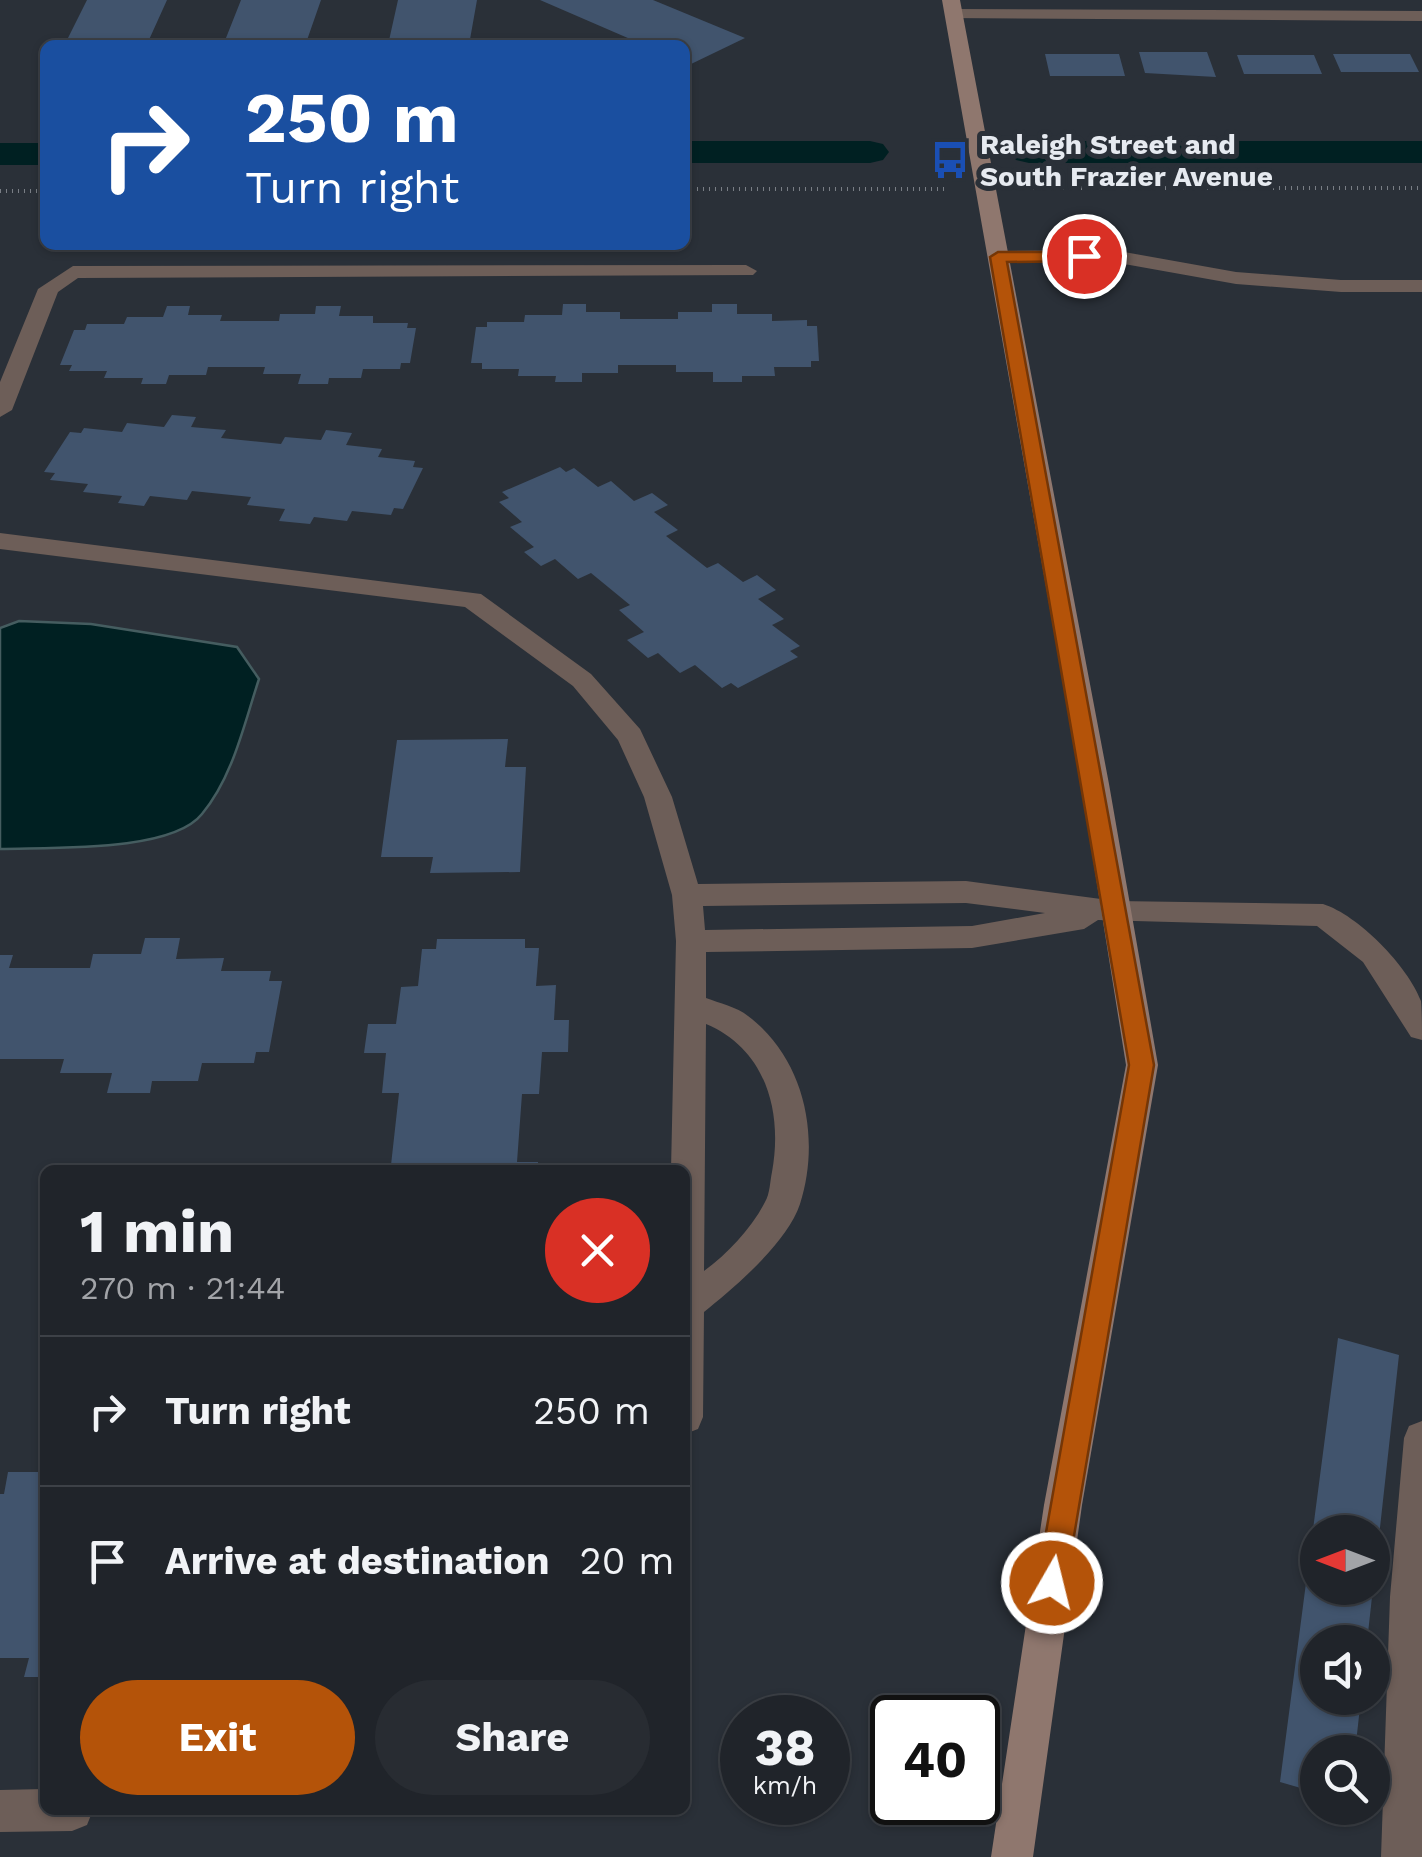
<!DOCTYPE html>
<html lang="en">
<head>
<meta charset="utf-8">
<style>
	body { margin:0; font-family:"Work Sans",sans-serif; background:#282c32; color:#f1f3f6; height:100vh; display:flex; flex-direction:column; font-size:38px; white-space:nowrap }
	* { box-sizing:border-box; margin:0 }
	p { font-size:32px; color:#a2a4a8 }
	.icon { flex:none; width:55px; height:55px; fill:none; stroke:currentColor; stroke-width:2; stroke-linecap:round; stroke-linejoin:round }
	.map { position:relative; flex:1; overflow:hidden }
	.details { position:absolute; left:40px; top:1165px; width:650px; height:650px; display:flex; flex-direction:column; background:#20242a; border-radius:15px; box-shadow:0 2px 8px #0004,0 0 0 2px #3d4147 }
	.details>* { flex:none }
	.hud { position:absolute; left:40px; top:40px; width:650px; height:210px; border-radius:15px; box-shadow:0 2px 8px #0004,0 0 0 2px #3d4147; background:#1a4fa0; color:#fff; overflow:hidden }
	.needle { width:65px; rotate:270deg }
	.buttons { position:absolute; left:1300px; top:1515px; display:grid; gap:20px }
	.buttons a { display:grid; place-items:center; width:90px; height:90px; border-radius:50%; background:#20242a; box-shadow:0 2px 8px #0004,0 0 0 2px #3d4147; font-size:50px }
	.speed { position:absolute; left:720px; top:1695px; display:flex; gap:20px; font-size:50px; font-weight:700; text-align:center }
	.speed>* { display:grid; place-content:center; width:130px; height:130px; border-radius:50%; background:#20242a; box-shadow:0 2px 8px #0004,0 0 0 2px #3d4147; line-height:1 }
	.speed small { font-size:25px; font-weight:400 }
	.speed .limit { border:5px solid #111; border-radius:15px; background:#fff; color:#111 }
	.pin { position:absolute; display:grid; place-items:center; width:85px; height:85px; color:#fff; margin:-42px; border:5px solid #fff; border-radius:50%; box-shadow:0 2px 10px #0007 }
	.me { position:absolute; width:110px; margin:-55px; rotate:8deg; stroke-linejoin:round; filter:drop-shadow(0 0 8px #0008) }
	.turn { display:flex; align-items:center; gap:35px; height:210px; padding:0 40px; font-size:45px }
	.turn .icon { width:130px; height:130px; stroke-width:2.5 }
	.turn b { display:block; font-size:70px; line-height:85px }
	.round { display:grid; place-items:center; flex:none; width:105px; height:105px; border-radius:52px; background:#282c32 }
	.summary { display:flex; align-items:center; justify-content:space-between; height:170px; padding:0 40px }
	h1 { font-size:60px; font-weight:700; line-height:75px }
	.cta { display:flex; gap:20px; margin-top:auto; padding:20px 40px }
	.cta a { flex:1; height:115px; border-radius:60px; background:#b45309; color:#fff; font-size:40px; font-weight:700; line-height:115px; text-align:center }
	.cta a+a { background:#282c32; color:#f1f3f6 }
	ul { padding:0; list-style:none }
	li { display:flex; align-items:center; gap:30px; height:150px; padding:0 40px; border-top:2px solid #3d4147 }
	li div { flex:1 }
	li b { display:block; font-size:38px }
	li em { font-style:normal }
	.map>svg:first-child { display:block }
	.water { fill:#002022; stroke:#455d60; stroke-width:2.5 }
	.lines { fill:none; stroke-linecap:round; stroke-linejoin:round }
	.canal { fill:#002022; fill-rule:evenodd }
	.building { fill:#41546d }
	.path { stroke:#797e85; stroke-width:4; stroke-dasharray:1 5; stroke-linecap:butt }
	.lane { fill:#6d5e58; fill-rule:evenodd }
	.street { fill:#6d5e58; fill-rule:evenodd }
	.secondary { fill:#8f776e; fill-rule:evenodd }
	.route { fill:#b45309; stroke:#753606; stroke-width:2.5 }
	.labels { text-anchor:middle; stroke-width:10; stroke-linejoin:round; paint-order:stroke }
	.far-poi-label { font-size:28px; font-weight:bold; fill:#e6eaf0; stroke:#2a3038; text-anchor:start }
</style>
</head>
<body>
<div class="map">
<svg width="1422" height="1857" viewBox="0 0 1422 1857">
	<rect width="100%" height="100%" fill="#2a3038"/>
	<path class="water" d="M19,621L91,624L237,647L259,679C244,724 233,777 202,814C171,853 48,847 0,849V628Z"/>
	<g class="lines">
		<path class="canal" d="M685,141H870L883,144L889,152L883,160L870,163H685Z
			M1029,141H1422V163H1029L1016,160L1010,152L1016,144Z
			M0,143H45V165H0Z"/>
	</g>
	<path class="building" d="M87,0H167L148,42H66Z
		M241,0H321L306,43H224Z
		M398,0H477L469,45H388Z
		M540,0H653L745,38L689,65L685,63V45H644Z
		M1139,52H1207L1216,77L1145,73Z
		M1045,54H1119L1125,76H1050Z
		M1333,54H1410L1419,72H1341Z
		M1237,55H1314L1322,74H1244Z
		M563,304H586V312H620V319H678V312H712V304H737V314H772V321L807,320V326H817L819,361H811V367H774L775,376H742V382H713V372H676V365H618V373H582V382H555L556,376H518L519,369H482V363H471L476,327H487V322H524L525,315H562Z
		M167,306H190L188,315H222L220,321H279L280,314H315L316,306H341L339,316H373V323H408L407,328H416L410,363H401L400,369H363L361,378H329L328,384H298L301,374H263L265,367H208L206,375H169L166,384H141L143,378H104L107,371H69L72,365H60L74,330H85L87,324H124L127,317H163Z
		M172,415L196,417L191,427L226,430L221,438L281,444L285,437L321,440L326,430L352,433L346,445L382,449L378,457L415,461L413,467L423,468L403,509L394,508L391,515L352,511L347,521L314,517L310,524L279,521L285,509L247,505L251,497L192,491L187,500L150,496L144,506L118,503L122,496L83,492L88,484L50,480L55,473L44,472L70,432L81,433L84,428L122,432L127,423L164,427Z
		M560,467L566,472L574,468L598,487L611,481L634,501L652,493L668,505L654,512L678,530L666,536L707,568L718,563L743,582L757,575L776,590L758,599L784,619L772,625L800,646L790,651L798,657L738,688L731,683L722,688L695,665L680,673L658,653L648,658L627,640L644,632L619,610L630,605L591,573L578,579L555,559L541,566L524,552L534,547L510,527L522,522L499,502L509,498L502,492Z
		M508,739L505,767H526L520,872L430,873L433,857H381L397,740Z
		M145,938H180L176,959L224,958L221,971H271L269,981H282L269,1052H256L254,1063H202L198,1081H152L150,1093H107L112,1073H60L64,1059H0V955H13L9,968H90L93,954H141Z
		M437,939H525V948H539L536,986L556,985L554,1020H569L568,1052H542L539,1094H522L517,1162H538V1170H371L372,1165H391L399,1093H382L386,1053H364L368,1024H396L401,987L418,986L422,949H436Z
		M1338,1338L1399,1355L1375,1573L1372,1532H1318V1588H1373L1367,1642H1318V1698H1361L1355,1752H1318V1793L1280,1782Z
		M8,1472H45V1677H24L29,1658H0V1494H4Z"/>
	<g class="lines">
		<path class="path" d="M1021,188H1422
			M685,189H949
			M0,191H45"/>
		<path class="lane" d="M1113,250L1236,272L1341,280H1422V292H1341L1236,284L1113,262L998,263L988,257L998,251Z
			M746,265L757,271L753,275L78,278L58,292L12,410L0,417V382L38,289L73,266Z
			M0,533L481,594L591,674L640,729L672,797L698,884L966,881L1116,901L1323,904C1358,915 1408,966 1421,1001C1422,1012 1422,1029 1422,1040L1411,1037L1363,962L1317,926L1098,920L1084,929L972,948L706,952V998C719,1003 737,1007 748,1016C805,1059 821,1138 800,1204C787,1243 735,1287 704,1312L703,1417L698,1429L685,1434V1170H671L676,941L672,895L644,797L618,740L573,686L465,607L0,549ZM966,903L1045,913L972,926L705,930L703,906ZM706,1024C766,1049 783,1112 772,1172C770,1181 770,1194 765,1202C751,1229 728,1253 704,1271Z
			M1422,1421V1857H1381L1390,1597L1404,1438L1409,1426Z
			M45,1789V1810H93L87,1825L72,1831L0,1832V1790Z"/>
		<path class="street" d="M954,9L1422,11V21L948,18L945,14Z"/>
		<path class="secondary" d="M942,0H960L1109,784L1158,1065L1082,1505L1033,1857H991L1044,1505L1126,1065L1081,784Z"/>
	</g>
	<path class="route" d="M998,252H1084L1092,256L1084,261L1007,262L1154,1065L1066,1583L1062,1593L1052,1597L1041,1593L1037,1583L1129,1065L990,257Z"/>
	<defs>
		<g id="bus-bare" transform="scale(3)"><path d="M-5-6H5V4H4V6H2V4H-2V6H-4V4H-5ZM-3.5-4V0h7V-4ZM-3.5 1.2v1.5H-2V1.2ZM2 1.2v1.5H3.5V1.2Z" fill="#1a4fb4" stroke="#2a3038" stroke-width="2.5" paint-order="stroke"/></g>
	</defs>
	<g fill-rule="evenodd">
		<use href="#bus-bare" x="950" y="160"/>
	</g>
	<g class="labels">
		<g class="far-poi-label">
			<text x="980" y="154">Raleigh Street and<tspan x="980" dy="32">South Frazier Avenue</tspan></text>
		</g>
	</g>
</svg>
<div class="buttons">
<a><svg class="needle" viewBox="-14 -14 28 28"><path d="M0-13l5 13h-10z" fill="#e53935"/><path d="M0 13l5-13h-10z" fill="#a2a4a8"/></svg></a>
<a><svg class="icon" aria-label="sound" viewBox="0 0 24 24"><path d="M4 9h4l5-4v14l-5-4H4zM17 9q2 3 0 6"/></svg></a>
<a><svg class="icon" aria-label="search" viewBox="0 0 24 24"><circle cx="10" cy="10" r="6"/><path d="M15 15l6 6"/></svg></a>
</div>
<div class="speed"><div>38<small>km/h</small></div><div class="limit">40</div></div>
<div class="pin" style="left:1084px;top:256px;background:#d93025"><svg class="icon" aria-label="arrive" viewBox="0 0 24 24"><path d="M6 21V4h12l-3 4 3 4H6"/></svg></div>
<svg class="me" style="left:1052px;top:1583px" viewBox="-20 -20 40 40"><circle r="17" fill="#b45309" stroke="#fff" stroke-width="3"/><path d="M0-11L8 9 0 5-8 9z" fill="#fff"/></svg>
<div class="hud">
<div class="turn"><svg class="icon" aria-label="right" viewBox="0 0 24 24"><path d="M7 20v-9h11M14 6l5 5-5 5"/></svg><div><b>250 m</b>Turn right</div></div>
</div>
<section class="details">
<div class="summary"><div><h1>1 min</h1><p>270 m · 21:44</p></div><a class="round" style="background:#d93025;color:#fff"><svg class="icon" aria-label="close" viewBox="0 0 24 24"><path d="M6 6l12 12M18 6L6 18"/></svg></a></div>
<ul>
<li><svg class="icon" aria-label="right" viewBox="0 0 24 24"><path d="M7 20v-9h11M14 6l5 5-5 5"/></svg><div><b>Turn right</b></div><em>250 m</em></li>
<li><svg class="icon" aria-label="arrive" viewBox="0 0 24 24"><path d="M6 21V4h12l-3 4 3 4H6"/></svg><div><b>Arrive at destination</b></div><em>20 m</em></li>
</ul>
<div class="cta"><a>Exit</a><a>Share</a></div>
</section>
</div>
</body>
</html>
